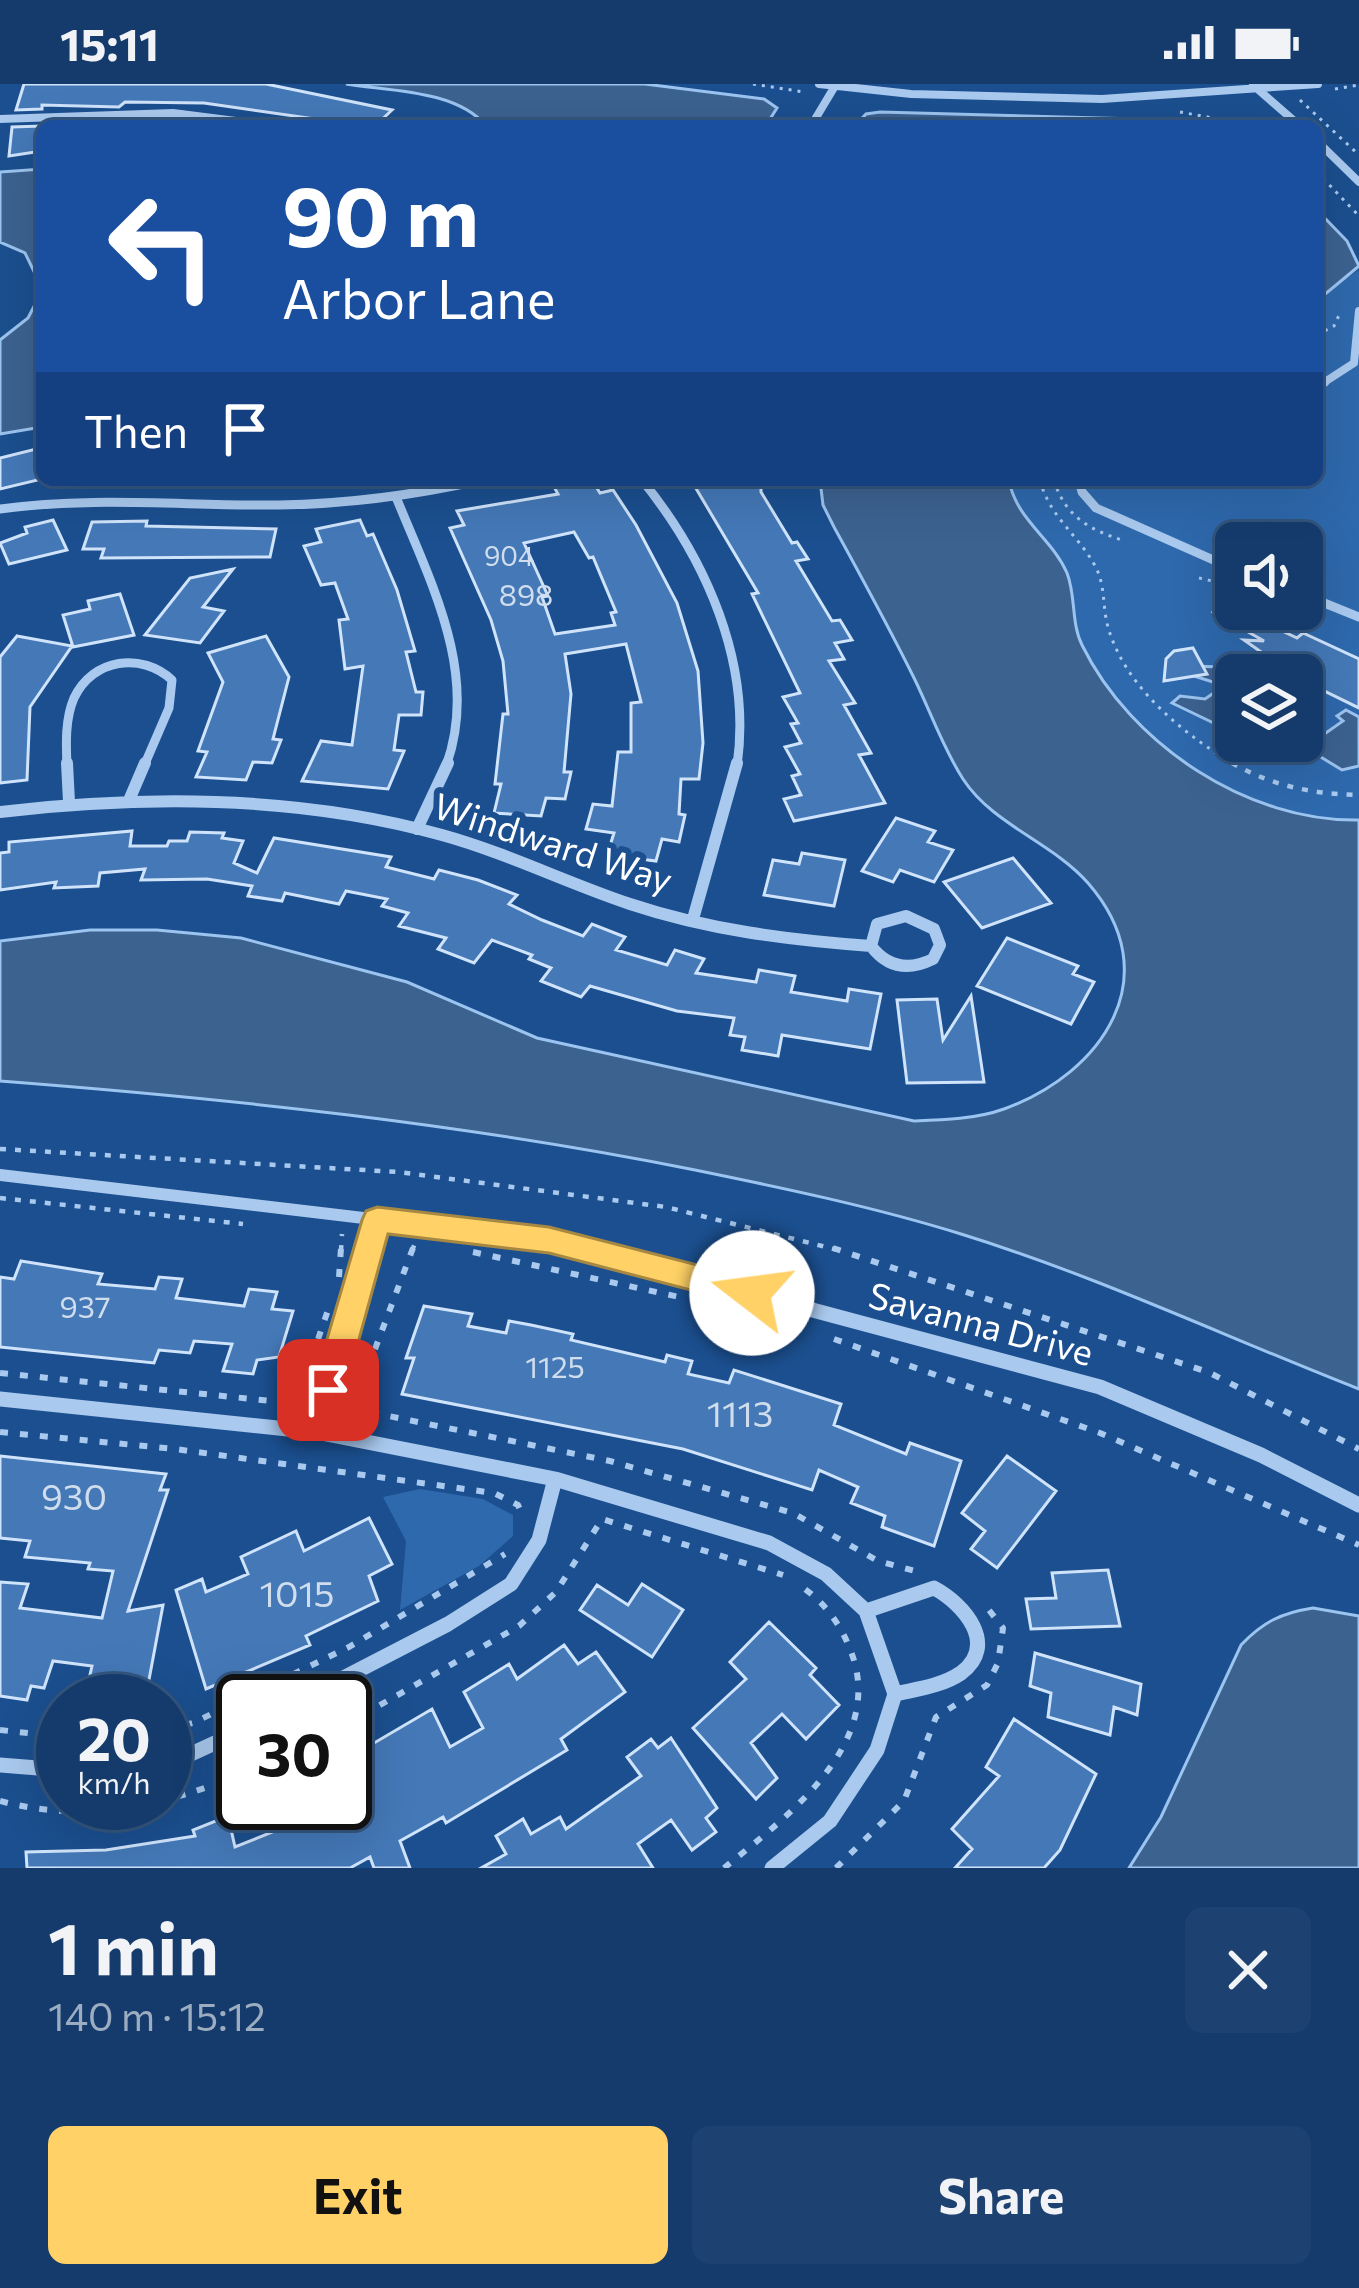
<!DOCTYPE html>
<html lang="en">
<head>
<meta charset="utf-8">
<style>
	body { margin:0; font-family:Commissioner,sans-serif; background:#1d4271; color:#f1f3f6; height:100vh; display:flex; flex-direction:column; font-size:45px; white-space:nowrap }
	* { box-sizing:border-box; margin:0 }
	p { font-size:39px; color:#9dadc1 }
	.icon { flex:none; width:66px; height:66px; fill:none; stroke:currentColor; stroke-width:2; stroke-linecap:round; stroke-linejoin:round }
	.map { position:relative; height:1784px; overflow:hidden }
	.side { display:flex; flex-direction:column; background:#143b6b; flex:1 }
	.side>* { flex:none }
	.top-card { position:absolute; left:36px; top:36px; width:1287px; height:366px; border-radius:18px; box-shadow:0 12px 48px #0002,0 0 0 3px #33557e; background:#1a4fa0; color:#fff; overflow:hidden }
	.controls { position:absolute; left:1215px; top:438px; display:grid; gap:24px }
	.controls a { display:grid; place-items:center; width:108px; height:108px; border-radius:18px; background:#143b6b; box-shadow:0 12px 48px #0002,0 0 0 3px #33557e; font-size:60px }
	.speed { position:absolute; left:36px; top:1590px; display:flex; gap:24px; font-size:60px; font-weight:700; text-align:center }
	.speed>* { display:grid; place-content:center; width:156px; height:156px; border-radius:50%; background:#143b6b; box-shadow:0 12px 48px #0002,0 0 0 3px #33557e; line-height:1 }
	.speed small { font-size:30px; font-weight:400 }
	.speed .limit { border:6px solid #111; border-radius:18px; background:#fff; color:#111 }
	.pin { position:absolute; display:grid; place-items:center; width:102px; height:102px; color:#fff; margin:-51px; border-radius:24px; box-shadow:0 6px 18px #0006 }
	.me { position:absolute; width:132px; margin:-66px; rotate:285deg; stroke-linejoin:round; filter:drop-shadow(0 0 9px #0008) }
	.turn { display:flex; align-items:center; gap:42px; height:252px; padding:0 48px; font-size:54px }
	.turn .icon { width:156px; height:156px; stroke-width:2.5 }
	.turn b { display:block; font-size:84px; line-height:102px }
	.then { display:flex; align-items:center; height:114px; padding:0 48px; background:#0003; gap:24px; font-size:45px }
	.round { display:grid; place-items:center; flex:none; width:126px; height:126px; border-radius:18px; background:#1d4271 }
	.headline { display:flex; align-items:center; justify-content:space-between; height:204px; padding:0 48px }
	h1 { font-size:72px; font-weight:700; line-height:90px }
	.action { display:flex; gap:24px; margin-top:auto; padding:24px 48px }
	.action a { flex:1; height:138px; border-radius:18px; background:#ffd166; color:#111; font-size:48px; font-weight:700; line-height:138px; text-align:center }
	.action a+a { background:#1d4271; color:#f1f3f6 }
	.status { display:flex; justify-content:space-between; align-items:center; height:84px; padding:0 60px; background:#143b6b; direction:ltr }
	.status svg { height:33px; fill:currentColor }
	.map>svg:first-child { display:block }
	.green { fill:#2e69ad; fill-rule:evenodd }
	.water { fill:#3c6290; stroke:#9cc4f0; stroke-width:3 }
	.building { fill:#4478b7; stroke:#cfe3fa; stroke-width:3; fill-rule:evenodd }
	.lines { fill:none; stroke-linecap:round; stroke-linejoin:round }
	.path-far2 { stroke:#a9c9ee; stroke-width:3; stroke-dasharray:3 6; stroke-linecap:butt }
	.path-far1 { stroke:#a9c9ee; stroke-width:4.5; stroke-dasharray:6 9; stroke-linecap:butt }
	.path { stroke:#a9c9ee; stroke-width:6; stroke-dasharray:8 12; stroke-linecap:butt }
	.minor-far3 { stroke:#a9c9ee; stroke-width:8 }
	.minor-far2 { stroke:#a9c9ee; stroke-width:9 }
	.minor-far1 { stroke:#a9c9ee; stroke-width:12 }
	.minor { stroke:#a9c9ee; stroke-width:15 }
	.route { fill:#ffd166; stroke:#a68842; stroke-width:3 }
	.labels { text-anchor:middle; stroke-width:12; stroke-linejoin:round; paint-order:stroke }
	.far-number-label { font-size:27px; fill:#d0dded }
	.number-label { font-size:30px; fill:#d0dded }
	.street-label { font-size:36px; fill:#fff; stroke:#1b4f8f }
	.near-number-label { font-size:36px; fill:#d0dded }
</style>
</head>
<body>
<div class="status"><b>15:11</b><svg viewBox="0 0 49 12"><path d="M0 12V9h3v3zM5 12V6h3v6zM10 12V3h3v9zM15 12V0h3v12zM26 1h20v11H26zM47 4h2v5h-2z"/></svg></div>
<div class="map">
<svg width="1359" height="1784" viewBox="0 0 1359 1784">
	<rect width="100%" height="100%" fill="#1b4f8f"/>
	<path class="green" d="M1359,186V736C1248,738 1132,661 1083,561C1072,539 1077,512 1066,490C1049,456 1016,435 1009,396H1317V223L1336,200ZM1236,459H1302V525H1236ZM1236,591H1302V657H1236Z
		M420,1405L483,1415L513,1431V1452L479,1482L400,1526L406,1457L383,1413Z"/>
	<path class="water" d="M346,0H645L764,15L777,24L770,35L756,40L486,42C457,6 389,7 346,0Z
		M880,28L1174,36L1214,42H855L866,30Z
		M42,85V204L25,169L0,158V88Z
		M1317,126L1347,157L1359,182L1324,211L1317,223Z
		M42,207V343L0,350V256L28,234Z
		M820,396H1009C1016,436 1052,454 1067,489C1076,512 1071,539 1082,561C1131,661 1248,738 1359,736V1305C1226,1253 1097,1192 961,1150C874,1123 783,1104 695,1086C465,1040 233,1015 0,997V857L90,846H157L241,854L407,898L537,954L914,1037C944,1036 976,1035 1004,1025C1103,989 1169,892 1088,799C1052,758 993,741 963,695C943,664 931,629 915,596C890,545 862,494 834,443L823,421Z
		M1195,582L1241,584L1254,591H1236V620H1222L1236,633L1222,643L1172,619L1180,612L1205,615L1218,606L1213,598L1191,591Z
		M1346,626L1359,633V682L1342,686L1306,664L1313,659L1306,654L1316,647L1323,651L1343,637L1337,632Z
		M1313,1524L1359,1532V1784H1129L1161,1733L1241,1561C1263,1538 1281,1529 1313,1524Z"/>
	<path class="building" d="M24,0H266L392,26L375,42H364L204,19L125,18L119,23L42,21V25L16,26Z
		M42,42V67L9,72L12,43Z
		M36,365L42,395L0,405V374Z
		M575,396H592L600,409L613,406L636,441L677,519L698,587L703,659L699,695H681L679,730L685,731L679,758L662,755L656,777L607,771L614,749L586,745L593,720L612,722L618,668H631V619L641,618L626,560L565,570L571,610L564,688H571L565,715L546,714L541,732L494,729L501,700H495L503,630H508L503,577L491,536L450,444L464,441L457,427L558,410L553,401ZM574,448L589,474L593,473L616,528L611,529L615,541L555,550L542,513L548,512L524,459Z
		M691,396H761V408L792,459L797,458L808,475L796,477L832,537L840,536L852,556L835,559L844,575L829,577L855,619L844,621L871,669L859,671L885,719L794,737L784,715L801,711L792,692L800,690L785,663L801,659L791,640L798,639L783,613L800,609L752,510L758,509Z
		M53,436L67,466L9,480L0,459L27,449L25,443Z
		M360,436L367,452L373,450L397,506L415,567L406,568L416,608H423L421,631H399L394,666L404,667L388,705L302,697L321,657L352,661L363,582L345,585L339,536L348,535L335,499L321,501L304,462L321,458L316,445Z
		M147,437L146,442L276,445L270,473L101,474L104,465H83L92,438Z
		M233,485L203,523L224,527L200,559L145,551L190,494Z
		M120,510L134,551L73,563L63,531L90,525L88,517Z
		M1221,513L1236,525L1297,554L1303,549L1359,575V624L1302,596V591H1294L1244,556L1264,557L1213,528Z
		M17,552L72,562L30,623L27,696L0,699V573Z
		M266,552L289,593L273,655L281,656L272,679L253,678L246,696L196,693L207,668L198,667L223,598L208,569Z
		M1193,564L1207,590L1164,597L1166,575L1174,567Z
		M896,734L935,747L928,758L953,766L934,798L900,786L893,798L862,787Z
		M132,747L130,762H167L169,757H187L190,748L224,749L222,754L243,757L234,779L257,789L274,754L391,773L386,783L434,795L439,786L478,796L517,811L509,820L542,836L583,852L592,840L625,853L616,866L667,881L675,866L704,875L696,889L756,898L759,886L795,892L791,908L847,917L849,905L881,910L870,965L782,951L778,972L742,966L745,953L730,951L734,934L677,927L590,902L581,913L541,897L551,884L529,875L532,871L492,856L474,879L438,865L446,854L399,842L408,829L382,822L387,815L346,807L339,820L285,809L282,817L248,812L252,802L207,795L141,796L145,785L100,789L98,802L54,804L56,798L0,806V769L9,768V758Z
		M802,769L845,776L834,822L764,811L773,776L799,780Z
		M1013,774L1051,819L982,844L944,798Z
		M1007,854L1078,882L1073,890L1094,898L1071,940L977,902Z
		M971,912L984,998L907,999L897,916L937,915L943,956Z
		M21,1177L102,1190L98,1200L155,1205L159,1193L182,1195L176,1214L244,1222L249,1205L277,1208L272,1225L293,1227L279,1273L257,1276L253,1290L223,1287L232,1260L194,1257L190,1269L159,1266L154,1279L0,1263V1193L14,1195Z
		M424,1222L472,1230L468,1242L506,1249L509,1237L531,1241L573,1250L571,1256L665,1278L667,1271L692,1277L688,1290L729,1299L734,1286L841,1320L834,1341L906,1370L910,1359L961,1377L934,1462L882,1443L885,1432L851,1419L858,1403L819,1386L812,1406L683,1365L402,1310L414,1274H406Z
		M0,1372L166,1390L160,1406H168L128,1527L163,1521L145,1617H110L114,1595H89L92,1582L53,1577L44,1604L31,1602L27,1616L0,1612V1498L28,1500L20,1524L102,1534L113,1487L88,1485L90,1479L25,1473L30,1457L0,1454Z
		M1007,1372L1056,1407L997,1484L971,1465L985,1447L962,1429Z
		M369,1434L392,1480L369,1492L378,1517L306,1552L310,1561L206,1605L176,1506L202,1495L206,1508L248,1490L241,1473L296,1447L304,1467Z
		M1108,1486L1120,1542L1031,1545L1026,1515L1056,1514L1052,1489Z
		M642,1500L683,1526L652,1573L580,1526L597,1501L628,1521Z
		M769,1538L816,1584L810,1591L839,1621L806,1655L782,1630L751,1659L777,1694L756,1715L693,1644L746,1595L730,1578Z
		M564,1561L578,1580L596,1568L625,1608L561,1655L567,1666L446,1739L443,1733L400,1757L410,1784H374L370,1773L350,1784H27L26,1768L106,1766L195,1752L193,1746L228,1732L235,1763L275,1747L266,1719H345V1676L432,1625L450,1663L483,1644L464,1608L509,1580L517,1595Z
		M1035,1569L1141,1600L1137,1631L1114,1623L1110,1651L1048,1633L1051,1609L1030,1602Z
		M1014,1635L1096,1690L1060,1766L1044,1784H955L972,1765L952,1745L999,1692L986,1683Z
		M671,1654L717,1724L706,1734L716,1748L692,1766L671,1736L638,1760L653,1784H481L506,1770L496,1752L523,1735L531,1750L560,1733L566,1745L641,1692L627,1673L651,1655L658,1664Z"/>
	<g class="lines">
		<path class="path-far2" d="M753,0L804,8
			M1335,5L1359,1
			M1300,16L1359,71
			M1180,28L1257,42
			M1317,88L1359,132
			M1317,251L1334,242L1341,227
			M1040,396C1049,432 1077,450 1094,480C1106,500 1102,522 1108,543C1125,604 1186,652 1237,682
			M1054,396C1065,433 1090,446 1125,457
			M1199,494L1217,498
			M1217,498L1236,511
			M1258,525H1265
			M1277,548L1305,529"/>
		<path class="path-far1" d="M1232,679C1272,702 1313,710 1359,711
			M0,1065L398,1088L666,1123L842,1167
			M0,1114L243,1140
			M341,1167L342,1150
			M412,1167L416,1156"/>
		<path class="path" d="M413,1164L360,1305L364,1327L610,1377L793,1429L878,1477L919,1488
			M833,1164L1208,1288L1359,1365
			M473,1168L679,1213
			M339,1193L341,1164
			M834,1255L1100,1349L1359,1461
			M0,1289L281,1318L300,1308L328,1226
			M0,1348L175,1365L494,1409L518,1421L524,1435
			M345,1641L519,1542L556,1508L602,1435L783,1491
			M0,1646L63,1653
			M165,1646L193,1639L349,1563L505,1470
			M0,1717C86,1740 162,1722 243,1690
			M724,1784C788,1732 888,1658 850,1565C839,1537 823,1517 798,1500
			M836,1784L904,1717L936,1633L987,1601L998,1579L1003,1544L989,1526"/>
		<path class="minor-far3" d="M819,0L911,10L1102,15L1318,0
			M1253,1L1300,42
			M0,35L173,29L276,42
			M811,42L835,2
			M1317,57L1359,98
			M1320,301L1354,279L1359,227"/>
		<path class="minor-far2" d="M1317,303L1325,298
			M642,396C706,475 752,578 737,682
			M1079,396L1082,408L1096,424L1236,486
			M396,413C430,497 480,590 446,682
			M0,425C93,412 185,422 279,421C348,420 415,411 482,396
			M1302,510L1359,533
			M67,682C66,660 65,635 74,614C93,574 142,568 172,596L169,624L144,682"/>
		<path class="minor-far1" d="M67,679L69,718
			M130,714L145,679
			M0,728C146,711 299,711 442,751C507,769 567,799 630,820C708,846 789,856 871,862
			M417,745L448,679
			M906,832L934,845L940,861L933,875C909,887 888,884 871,862L877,840Z
			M693,835L737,679
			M0,1091L549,1156L592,1167
			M368,1167L377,1136"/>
		<path class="minor" d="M581,1164L1100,1303L1261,1371L1359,1421
			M0,1315L316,1348L555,1395L769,1459L826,1490L866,1527L895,1610L877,1666L830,1737L772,1784
			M316,1348L369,1164
			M866,1527L934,1504C964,1520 999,1561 961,1589C942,1602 917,1605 895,1610
			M299,1617L448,1540L511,1500L539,1456L555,1395
			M0,1681L63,1686
			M165,1682L243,1646"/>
	</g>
	<path class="route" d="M377,1123L549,1143L752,1195L764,1199L768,1209L764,1218L752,1222L549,1169L388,1150L345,1306L340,1316L328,1320L317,1316L312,1306L362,1136L366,1127Z"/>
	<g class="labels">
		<g class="far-number-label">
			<text x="509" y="482">904</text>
		</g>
		<g class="number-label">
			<text x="526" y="522">898</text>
			<text x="85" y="1234">937</text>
			<text x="555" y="1294">1125</text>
		</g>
		<g class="street-label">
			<text transform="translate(553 759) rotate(18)" y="13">Windward Way</text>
			<text transform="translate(981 1240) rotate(15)" y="13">Savanna Drive</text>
		</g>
		<g class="near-number-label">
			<text x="740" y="1343">1113</text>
			<text x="74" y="1426">930</text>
			<text x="297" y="1523">1015</text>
		</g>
	</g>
</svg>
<div class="controls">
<a><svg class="icon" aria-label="sound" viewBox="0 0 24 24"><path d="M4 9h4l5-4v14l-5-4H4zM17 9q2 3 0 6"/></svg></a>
<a><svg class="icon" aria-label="layers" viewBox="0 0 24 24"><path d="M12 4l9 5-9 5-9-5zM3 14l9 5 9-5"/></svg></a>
</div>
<div class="speed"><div>20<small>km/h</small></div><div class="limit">30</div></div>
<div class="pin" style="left:328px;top:1306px;background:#d93025"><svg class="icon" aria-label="arrive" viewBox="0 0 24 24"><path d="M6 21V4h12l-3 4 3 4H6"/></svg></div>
<svg class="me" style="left:752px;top:1209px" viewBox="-20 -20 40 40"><circle r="19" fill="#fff"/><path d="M0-13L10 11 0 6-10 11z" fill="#ffd166"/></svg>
<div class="top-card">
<div class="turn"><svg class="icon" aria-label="left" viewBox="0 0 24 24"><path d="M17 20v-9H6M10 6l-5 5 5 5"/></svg><div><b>90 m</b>Arbor Lane</div></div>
<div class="then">Then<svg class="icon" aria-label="arrive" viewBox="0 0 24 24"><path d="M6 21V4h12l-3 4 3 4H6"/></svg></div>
</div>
</div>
<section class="side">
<div class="headline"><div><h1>1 min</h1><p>140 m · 15:12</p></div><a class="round"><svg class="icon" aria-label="close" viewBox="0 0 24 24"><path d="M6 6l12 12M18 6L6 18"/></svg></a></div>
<div class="action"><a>Exit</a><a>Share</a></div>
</section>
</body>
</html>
